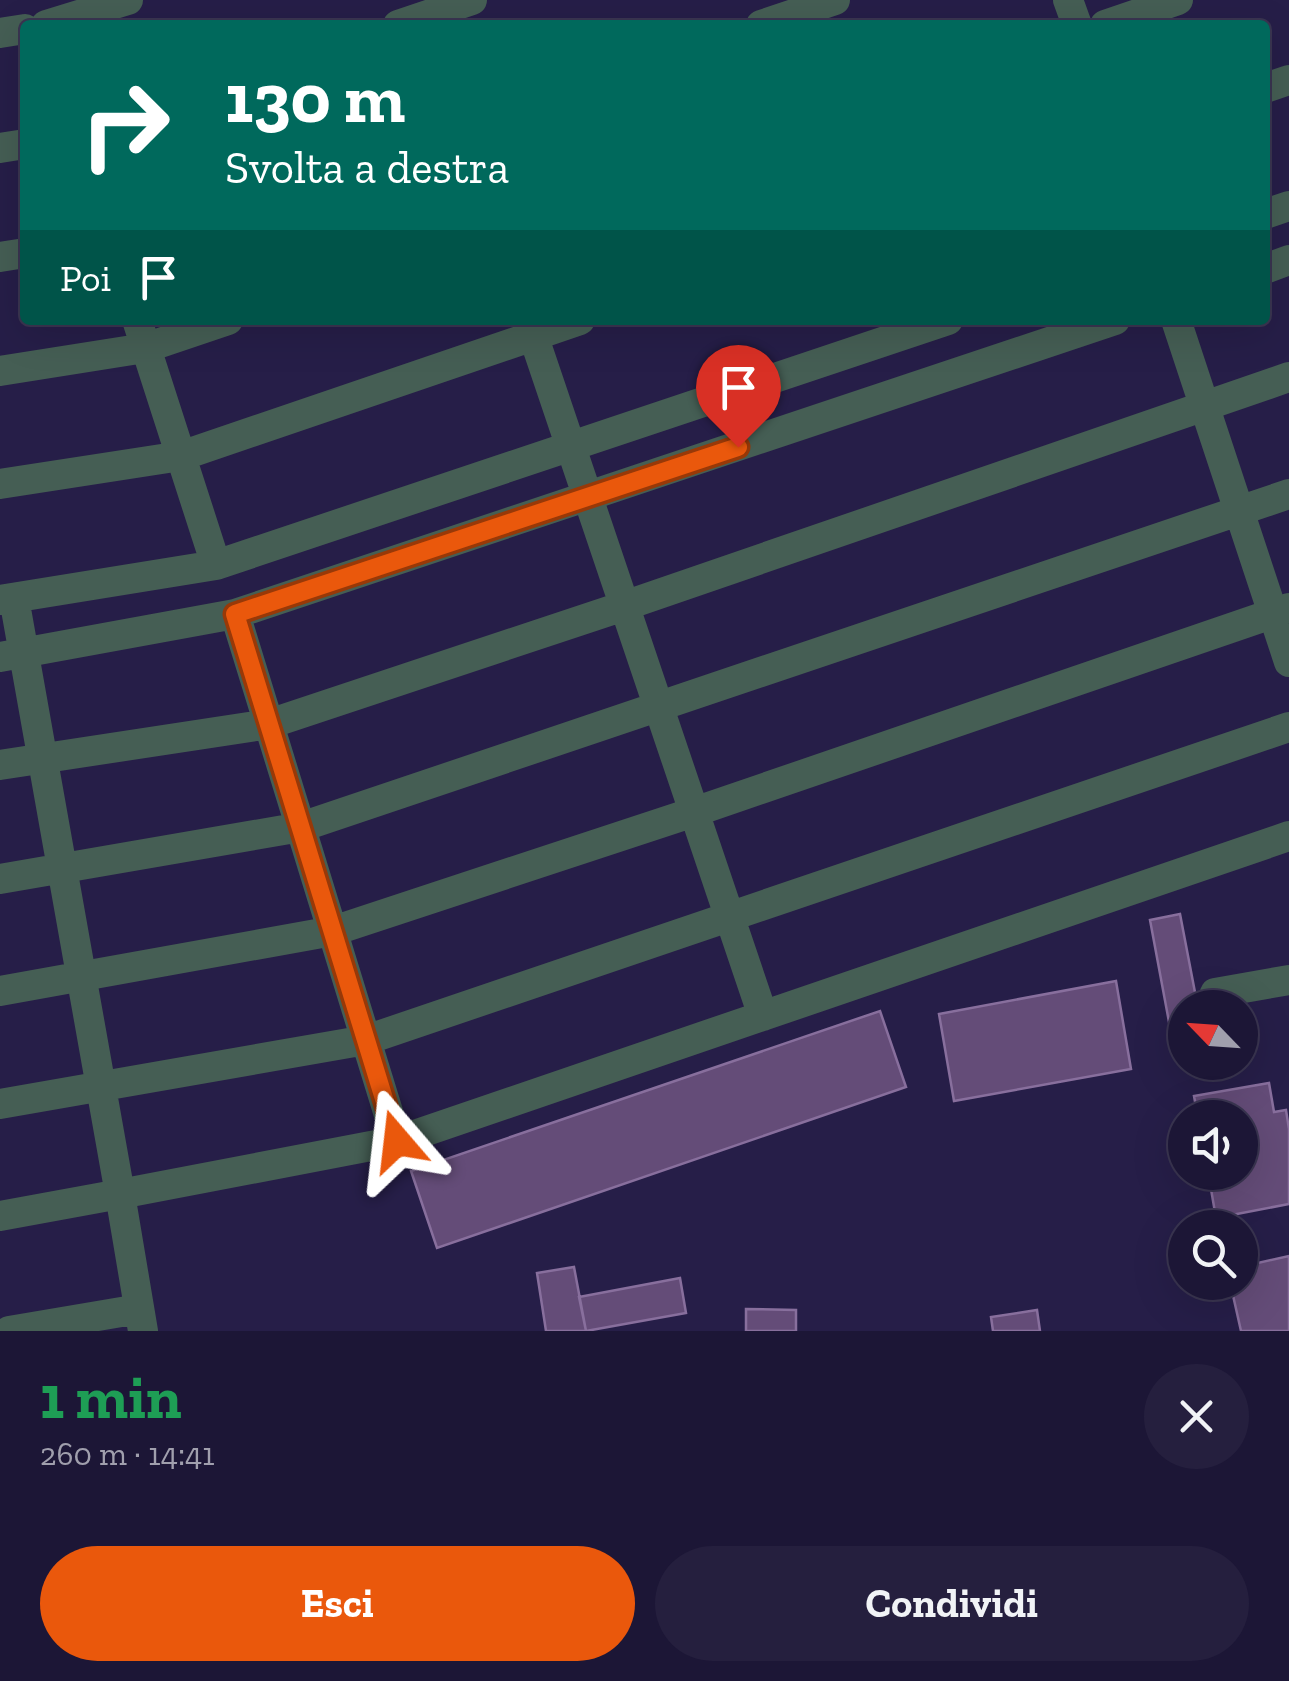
<!DOCTYPE html>
<html lang="it">
<head>
<meta charset="utf-8">
<style>
	body { margin:0; font-family:"Zilla Slab",serif; background:#251f3e; color:#f1f3f6; height:100vh; display:flex; flex-direction:column; font-size:38px; white-space:nowrap }
	* { box-sizing:border-box; margin:0 }
	p { font-size:32px; color:#a09fad }
	.icon { flex:none; width:55px; height:55px; fill:none; stroke:currentColor; stroke-width:2; stroke-linecap:round; stroke-linejoin:round }
	.map { position:relative; height:1331px; overflow:hidden }
	.side { display:flex; flex-direction:column; background:#1c1636; flex:1 }
	.side>* { flex:none }
	.hud { position:absolute; left:20px; top:20px; width:1250px; height:305px; border-radius:10px; box-shadow:0 10px 40px #0002,0 0 0 2px #3a3551; background:#00695c; color:#fff; overflow:hidden }
	.needle { width:65px; rotate:295deg }
	.buttons { position:absolute; left:1168px; top:990px; display:grid; gap:20px }
	.buttons a { display:grid; place-items:center; width:90px; height:90px; border-radius:50%; background:#1c1636; box-shadow:0 10px 40px #0002,0 0 0 2px #3a3551; font-size:50px }
	.pin { position:absolute; display:grid; place-items:center; width:85px; height:85px; color:#fff; margin:-102px -42px; border-radius:50% 50% 50% 0; rotate:-45deg; box-shadow:0 0 10px #0007 }
	.pin .icon { rotate:45deg }
	.me { position:absolute; width:110px; margin:-55px; rotate:343deg; stroke-linejoin:round; filter:drop-shadow(0 0 8px #0008) }
	.turn { display:flex; align-items:center; gap:35px; height:210px; padding:0 40px; font-size:45px }
	.turn .icon { width:130px; height:130px; stroke-width:2.5 }
	.turn b { display:block; font-size:70px; line-height:85px }
	.then { display:flex; align-items:center; height:95px; padding:0 40px; background:#0003; gap:20px; font-size:38px }
	.round { display:grid; place-items:center; flex:none; width:105px; height:105px; border-radius:52px; background:#251f3e }
	.summary { display:flex; align-items:center; justify-content:space-between; height:170px; padding:0 40px }
	h1 { font-size:60px; font-weight:700; line-height:75px; color:#1e9e55 }
	.cta { display:flex; gap:20px; margin-top:auto; padding:20px 40px }
	.cta a { flex:1; height:115px; border-radius:60px; background:#ea580c; color:#fff; font-size:40px; font-weight:700; line-height:115px; text-align:center }
	.cta a+a { background:#251f3e; color:#f1f3f6 }
	.map>svg:first-child { display:block }
	.building { fill:#644c78; stroke:#886f9d; stroke-width:2.5 }
	.lines { fill:none; stroke-linecap:round; stroke-linejoin:round }
	.minor { stroke:#455e54; stroke-width:30 }
	.route-casing { stroke:#983908; stroke-width:25 }
	.route { stroke:#ea580c; stroke-width:18 }
</style>
</head>
<body>
<div class="map">
<svg width="1289" height="1331" viewBox="0 0 1289 1331">
	<rect width="100%" height="100%" fill="#261e48"/>
	<path class="building" d="M1180,914L1198,1008H1185V1019L1169,1022L1150,920Z
		M1116,981L1131,1069L954,1101L939,1014Z
		M880,1011L906,1087L437,1248L411,1171Z
		M1269,1083L1274,1112L1286,1110L1289,1129V1204L1216,1218L1208,1172H1240V1118H1198L1194,1096Z
		M1289,1256V1331H1241L1230,1282H1240V1267Z
		M574,1267L586,1331H546L537,1273Z
		M680,1278L686,1313L586,1331L579,1297Z
		M746,1309L796,1310V1331H746Z
		M1037,1310L1040,1331H993L991,1317Z"/>
	<g class="lines">
		<path class="minor" d="M1068,0L1077,25
			M46,25L128,0
			M398,25L472,0
			M761,25L835,0
			M1105,25L1178,0
			M0,33L25,29
			M1265,88L1289,80
			M0,148L25,144
			M1265,214L1289,206
			M0,257L25,253
			M1265,269L1289,260
			M137,320L216,565
			M528,320L763,1016
			M1176,320L1289,662
			M0,371L145,348L228,320
			M0,484L181,456L580,320
			M0,600L216,565L948,320
			M235,614L397,1141
			M0,657L235,614L1115,320
			M0,765L269,724L624,606L1289,377
			M0,879L301,827L1289,494
			M0,991L333,931L694,812L1289,608
			M1215,993L1289,980
			M0,1104L366,1040L1289,727
			M0,1216L120,1194L14,598
			M9,1331L139,1309
			M143,1331L120,1194L397,1141L1289,836"/>
	</g>
	<g class="lines">
		<g class="route-casing">
			<path id="route" d="M397,1141L235,614L738,447"/>
		</g>
		<use href="#route" class="route"/>
	</g>
</svg>
<div class="buttons">
<a><svg class="needle" viewBox="-14 -14 28 28"><path d="M0-13l5 13h-10z" fill="#e53935"/><path d="M0 13l5-13h-10z" fill="#a09fad"/></svg></a>
<a><svg class="icon" aria-label="sound" viewBox="0 0 24 24"><path d="M4 9h4l5-4v14l-5-4H4zM17 9q2 3 0 6"/></svg></a>
<a><svg class="icon" aria-label="search" viewBox="0 0 24 24"><circle cx="10" cy="10" r="6"/><path d="M15 15l6 6"/></svg></a>
</div>
<div class="pin" style="left:738px;top:447px;background:#d93025"><svg class="icon" aria-label="arrive" viewBox="0 0 24 24"><path d="M6 21V4h12l-3 4 3 4H6"/></svg></div>
<svg class="me" style="left:397px;top:1141px" viewBox="-20 -20 40 40"><path d="M0-17L14 15 0 8-14 15z" fill="#ea580c" stroke="#fff" stroke-width="4"/></svg>
<div class="hud">
<div class="turn"><svg class="icon" aria-label="right" viewBox="0 0 24 24"><path d="M7 20v-9h11M14 6l5 5-5 5"/></svg><div><b>130 m</b>Svolta a destra</div></div>
<div class="then">Poi<svg class="icon" aria-label="arrive" viewBox="0 0 24 24"><path d="M6 21V4h12l-3 4 3 4H6"/></svg></div>
</div>
</div>
<section class="side">
<div class="summary"><div><h1>1 min</h1><p>260 m · 14:41</p></div><a class="round"><svg class="icon" aria-label="close" viewBox="0 0 24 24"><path d="M6 6l12 12M18 6L6 18"/></svg></a></div>
<div class="cta"><a>Esci</a><a>Condividi</a></div>
</section>
</body>
</html>
